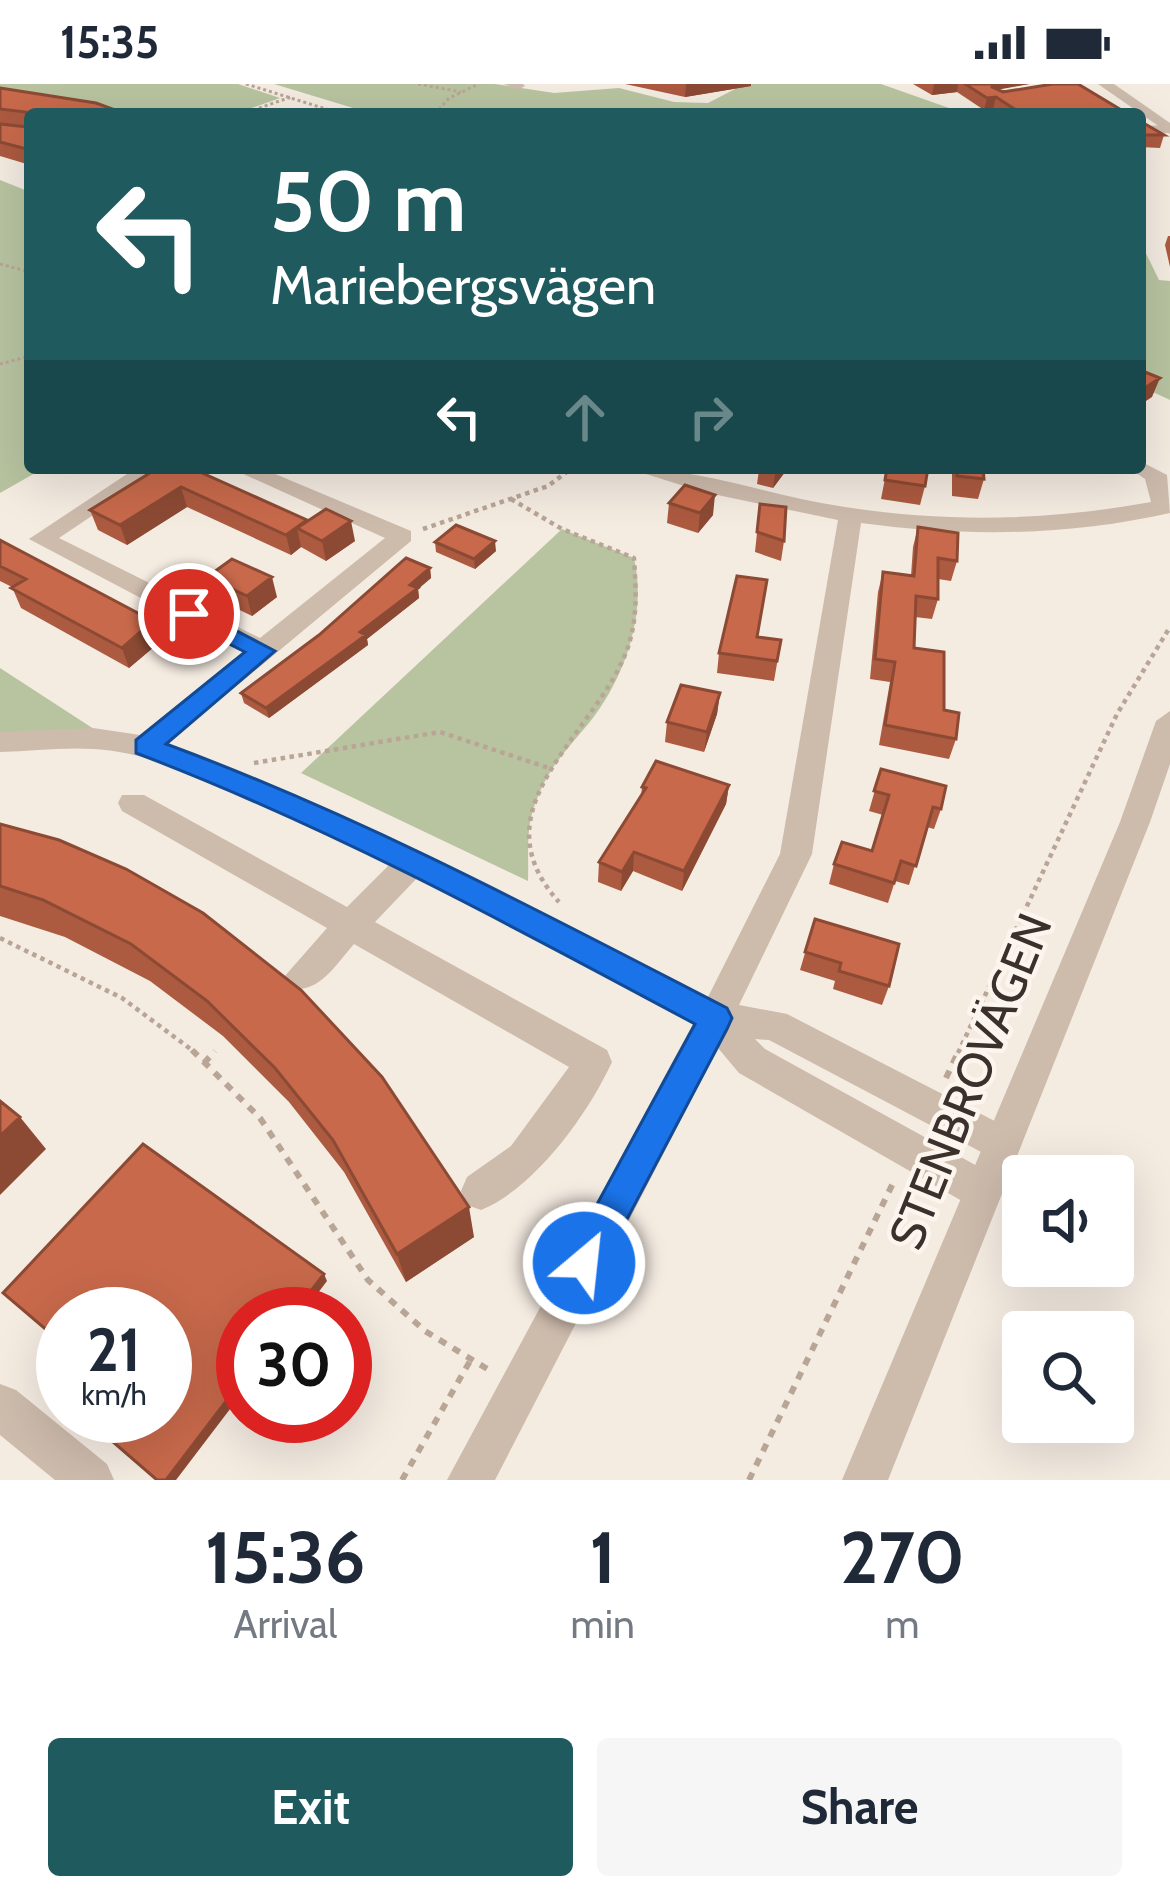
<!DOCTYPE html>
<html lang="en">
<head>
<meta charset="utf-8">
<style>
	body { margin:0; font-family:Cabin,sans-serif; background:#f6f6f7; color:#1f2937; height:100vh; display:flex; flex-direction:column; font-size:45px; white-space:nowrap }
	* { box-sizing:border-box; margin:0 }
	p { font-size:39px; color:#747a83 }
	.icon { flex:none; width:66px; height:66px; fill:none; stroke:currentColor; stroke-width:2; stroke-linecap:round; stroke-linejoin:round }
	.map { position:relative; height:1396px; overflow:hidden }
	.panel { display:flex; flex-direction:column; background:#fff; flex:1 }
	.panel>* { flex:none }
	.guide { position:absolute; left:24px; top:24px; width:1122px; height:366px; border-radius:12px; box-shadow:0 12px 48px #0002; background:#1f5a5e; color:#fff; overflow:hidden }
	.fabs { position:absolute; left:1002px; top:1071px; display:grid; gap:24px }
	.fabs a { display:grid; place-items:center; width:132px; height:132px; border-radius:12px; background:#fff; box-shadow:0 12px 48px #0002; font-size:60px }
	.speed { position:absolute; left:36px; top:1203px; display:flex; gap:24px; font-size:60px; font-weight:700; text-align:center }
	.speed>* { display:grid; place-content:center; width:156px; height:156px; border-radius:50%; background:#fff; box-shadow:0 12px 48px #0002; line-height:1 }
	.speed small { font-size:30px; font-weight:400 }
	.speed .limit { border:18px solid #d22; background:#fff; color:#111 }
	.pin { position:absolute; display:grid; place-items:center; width:102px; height:102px; color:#fff; margin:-51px; border:6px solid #fff; border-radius:50%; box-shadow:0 3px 12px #0007 }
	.me { position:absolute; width:132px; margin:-66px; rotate:28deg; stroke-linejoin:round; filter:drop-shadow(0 0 9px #0008) }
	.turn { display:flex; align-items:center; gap:42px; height:252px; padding:0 48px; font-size:54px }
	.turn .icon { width:156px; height:156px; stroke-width:2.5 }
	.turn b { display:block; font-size:84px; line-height:102px }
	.lanes { display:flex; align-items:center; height:114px; padding:0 48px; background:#0003; justify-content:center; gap:60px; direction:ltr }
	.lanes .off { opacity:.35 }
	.eta { display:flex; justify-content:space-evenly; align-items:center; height:204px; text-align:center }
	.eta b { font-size:72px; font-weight:700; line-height:84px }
	.cta { display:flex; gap:24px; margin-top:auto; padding:24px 48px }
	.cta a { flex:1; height:138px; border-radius:12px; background:#1f5a5e; color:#fff; font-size:48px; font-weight:700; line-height:138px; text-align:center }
	.cta a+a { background:#f6f6f7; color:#1f2937 }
	.status { display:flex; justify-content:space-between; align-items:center; height:84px; padding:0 60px; background:#fff; direction:ltr }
	.status svg { height:33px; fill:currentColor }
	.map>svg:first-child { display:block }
	.green { fill:#b8c4a0 }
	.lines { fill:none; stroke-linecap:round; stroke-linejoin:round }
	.path-far2 { stroke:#b9a596; stroke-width:3; stroke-dasharray:3 3; stroke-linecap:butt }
	.path-far1 { stroke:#b9a596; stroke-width:4.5; stroke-dasharray:4.5 4.5; stroke-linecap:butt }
	.path { stroke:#b9a596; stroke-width:6; stroke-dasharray:8 8; stroke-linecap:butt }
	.minor { fill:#cdbbac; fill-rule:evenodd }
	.tertiary { fill:#cdbbac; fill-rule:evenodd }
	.wall { fill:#ac5a40 }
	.shaded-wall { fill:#8c4a34 }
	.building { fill:#c8694b; stroke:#8c4a34; stroke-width:3 }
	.route { fill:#1a73e8; stroke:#114b97; stroke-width:3 }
	.labels { text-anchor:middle; stroke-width:9; stroke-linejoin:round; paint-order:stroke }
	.near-street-label { font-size:48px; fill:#3b302b; stroke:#fbf5ee }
</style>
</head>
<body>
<div class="status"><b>15:35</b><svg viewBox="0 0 49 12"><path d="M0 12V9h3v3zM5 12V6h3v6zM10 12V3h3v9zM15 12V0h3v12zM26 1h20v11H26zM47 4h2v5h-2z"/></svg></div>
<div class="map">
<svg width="1170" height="1396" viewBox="0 0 1170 1396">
	<rect width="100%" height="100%" fill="#f4ebe1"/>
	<path class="green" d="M0,0H238L280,14L235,30H154L0,9Z
		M274,0H495L554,9L619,4L674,18L708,19L737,4L734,0H881L966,30H373Z
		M0,96L30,108V384H44L0,409Z
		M1140,157L1159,196L1170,197V316L1140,302Z
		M562,445L634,474C647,530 625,594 589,639C568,664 549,683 537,715C525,743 529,767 528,797L301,689Z
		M0,584L97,647L0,651Z"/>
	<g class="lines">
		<path class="path-far2" d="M246,0L342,30
			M418,0L461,8
			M242,30L291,13
			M435,30L449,14L479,0
			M0,180L30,188
			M0,280L30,272"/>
		<path class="path-far1" d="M511,415L562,445L634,474C636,506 638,535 627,566C594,653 474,724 559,818
			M423,445L548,402L572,384
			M254,679L440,648L552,685
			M0,854L122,914L196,969
			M958,969L1117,630L1170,543"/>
		<path class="path" d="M192,966L260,1034L368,1196L425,1247L489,1286
			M204,979L215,967
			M946,994L959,966
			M402,1396L470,1277
			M749,1396L895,1095"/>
		<path class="minor" d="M504,0H523L525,2L518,6Z
			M1170,41V49L1140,50V42Z
			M1140,377L1167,391L1170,429C1068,452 965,453 861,439L812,770L739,921L787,930L1016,1048L1021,1061L1016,1074L1002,1079L769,956L755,955L765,965L997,1093L1003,1107L997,1121L983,1126L969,1121L739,989L718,964L495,1396H447L693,940L418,793L375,838L607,966L612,978C588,1030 535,1104 481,1126L467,1121L461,1107L467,1093L511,1062L569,983L354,860C337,879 317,913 289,903L284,893L327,844L122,727L118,719L122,711H144L347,823L391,779C307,740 186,671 94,665C63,663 31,667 0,668V648L93,644L140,651L243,568L29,455L136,384H163L59,454L260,554L385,454L230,384H261L411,447V457L168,659C355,728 530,821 708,913L780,770L838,436L703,408L627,384C694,384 761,408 827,420C935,439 1043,438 1151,418L1145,395L1129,384H1140Z
			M0,1300L16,1306L107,1380L114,1396H55L0,1351Z"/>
		<path class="tertiary" d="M1098,0H1114L1170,39V50Z
			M1170,627V680L1150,738L888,1396H842L1120,738L1156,637Z"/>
	</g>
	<path class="wall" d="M625,0H751V2L685,13Z
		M913,0H1029L998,5L1128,30H1001L993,25L984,26L957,8L932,11Z
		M0,4L30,30V81L0,72Z
		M1140,37L1164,51L1160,64L1140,63Z
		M1168,152H1170V183L1165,161Z
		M158,384L355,457L326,477L301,463L291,471L187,423L127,461L98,446L90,426Z
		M756,384H788L773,404L757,400L759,386Z
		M887,384L925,402L920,421L881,415Z
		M952,384H983L984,395L978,415L952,412Z
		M669,419L713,431L698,449L667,439Z
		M760,420L784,457L781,477L755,468Z
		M918,443L957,477L951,497L938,495V515L932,535L915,533L914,564L956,655L949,675L879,661L890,598L870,595L878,508L883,488L911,492L913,463Z
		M0,456L161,557L129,584L21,524L12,503L0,497Z
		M435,458L496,467L475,485L436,468Z
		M430,484L431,494L418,505L419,514L367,555L368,561L269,634L244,619L241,609Z
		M207,493L277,513L252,532L213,513Z
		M758,553L781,556L774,597L717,589L719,569Z
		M720,609L717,630L704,668L665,658L667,638Z
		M881,685L941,725L934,745L927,743L909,801L895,797L888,819L829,800L834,780L872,767L883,731L869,727Z
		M729,701L726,720L682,807L633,787L621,807L598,798L599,778L641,712L642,703Z
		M0,740L59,756L474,1153L406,1198L344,1088L289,1018L223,952L150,897L65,853L0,832Z
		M815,835L889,902L882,921L833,905L835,897L800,886Z"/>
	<path class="shaded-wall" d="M686,0H751V2L685,13Z
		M934,0H958L957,8L932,11Z
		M993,0H1029L991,7Z
		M996,13L993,25L984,26L987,14Z
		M1160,294L1152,313L1140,321V307Z
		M776,384H788L773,404Z
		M181,403L187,423L127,461L120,441Z
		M715,411L713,431L698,449L700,429Z
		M351,437L355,457L326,477L322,457Z
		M297,444L301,463L291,471L286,451Z
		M495,457L496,467L475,485L474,475Z
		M430,484L431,494L418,505L419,514L367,555L368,561L269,634L266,624L360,548Z
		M272,493L277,513L252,532L247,512Z
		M153,537L161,557L129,584L122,564Z
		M720,609L717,630L704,668L707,648Z
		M729,701L726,720L682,807L684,787Z
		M634,768L633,787L621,807L622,788Z
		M20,1033L46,1065L0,1111V1052Z
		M469,1123L474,1153L406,1198L397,1170Z
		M324,1190L327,1197L302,1230H293Z
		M243,1295V1308L176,1396H166Z"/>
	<path class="building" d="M965,0H993L992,3L1003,8L1053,0H1078L1128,30H1022L996,13L987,14Z
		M0,4L96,19L126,30H30V66L0,58V40L28,43L26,28L0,25Z
		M1140,37L1164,51H1140Z
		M1140,286L1160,294L1140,307Z
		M158,384H191L307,436L286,451L181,403L120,441L90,426Z
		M887,384H928L925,402L885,396Z
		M957,384H983L984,395L957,392Z
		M685,401L715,411L700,429L669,419Z
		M760,420L786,423L784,457L757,448Z
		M326,425L351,437L322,457L297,444Z
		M456,441L495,457L474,475L435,458Z
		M918,443L958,449L957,477L938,474V515L916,512L914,564L944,568V626L959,629L956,655L885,641L895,578L875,575L883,488L914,492Z
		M0,456L153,537L122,564L11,504L26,495L0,482Z
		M406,474L430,484L410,501L418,504L360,548L366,551L266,624L241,609L319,551Z
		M232,475L272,493L247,512L207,493Z
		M737,492L767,496L757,553L781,556L777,577L719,569Z
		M681,601L720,609L707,648L667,638Z
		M656,677L729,701L684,787L634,768L622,788L599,778L646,704L642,703Z
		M881,685L946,702L941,725L933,723L916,782L901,777L894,799L834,780L842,758L872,767L889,711L874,707Z
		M0,740L59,756L126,785L203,829L301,906L382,993L469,1123L397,1170L333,1056L275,984L207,917L131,860L43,816L0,802Z
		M815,835L899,860L889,902L839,887L841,879L805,868Z
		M0,1017L20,1033L0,1052Z
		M143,1060L324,1190L293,1230H243V1295L166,1396H157L83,1332H165V1230H63V1260L3,1209Z"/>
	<path class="route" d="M189,522L275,567L166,660C361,732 543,829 727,924L732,934L727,945L597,1192L584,1197L571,1192L565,1179L695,940C512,842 331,743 136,669V656L245,568L180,535V524Z"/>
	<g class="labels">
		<g class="near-street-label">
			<text transform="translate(970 997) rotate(-68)" y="17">STENBROVÄGEN</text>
		</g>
	</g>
</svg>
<div class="fabs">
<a><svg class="icon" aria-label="sound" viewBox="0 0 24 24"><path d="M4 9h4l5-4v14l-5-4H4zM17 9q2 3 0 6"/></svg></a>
<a><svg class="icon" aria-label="search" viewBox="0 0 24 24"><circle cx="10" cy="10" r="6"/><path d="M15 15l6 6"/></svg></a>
</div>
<div class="speed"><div>21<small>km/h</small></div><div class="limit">30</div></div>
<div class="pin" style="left:189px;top:530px;background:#d93025"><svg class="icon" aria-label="arrive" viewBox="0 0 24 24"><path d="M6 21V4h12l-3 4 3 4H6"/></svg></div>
<svg class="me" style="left:584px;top:1179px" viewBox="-20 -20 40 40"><circle r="17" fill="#1a73e8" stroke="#fff" stroke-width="3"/><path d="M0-11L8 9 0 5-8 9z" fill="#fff"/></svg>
<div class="guide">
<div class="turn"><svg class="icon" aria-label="left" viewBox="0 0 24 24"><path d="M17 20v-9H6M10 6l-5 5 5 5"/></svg><div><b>50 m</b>Mariebergsvägen</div></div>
<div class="lanes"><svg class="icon" aria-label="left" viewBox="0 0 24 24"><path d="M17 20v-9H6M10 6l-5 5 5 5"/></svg><svg class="icon off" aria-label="ahead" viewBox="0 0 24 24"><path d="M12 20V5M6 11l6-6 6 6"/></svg><svg class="icon off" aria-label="right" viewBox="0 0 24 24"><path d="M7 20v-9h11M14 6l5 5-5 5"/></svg></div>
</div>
</div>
<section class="panel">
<div class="eta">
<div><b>15:36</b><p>Arrival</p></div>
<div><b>1</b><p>min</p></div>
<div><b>270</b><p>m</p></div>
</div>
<div class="cta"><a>Exit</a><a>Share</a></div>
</section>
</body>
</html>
